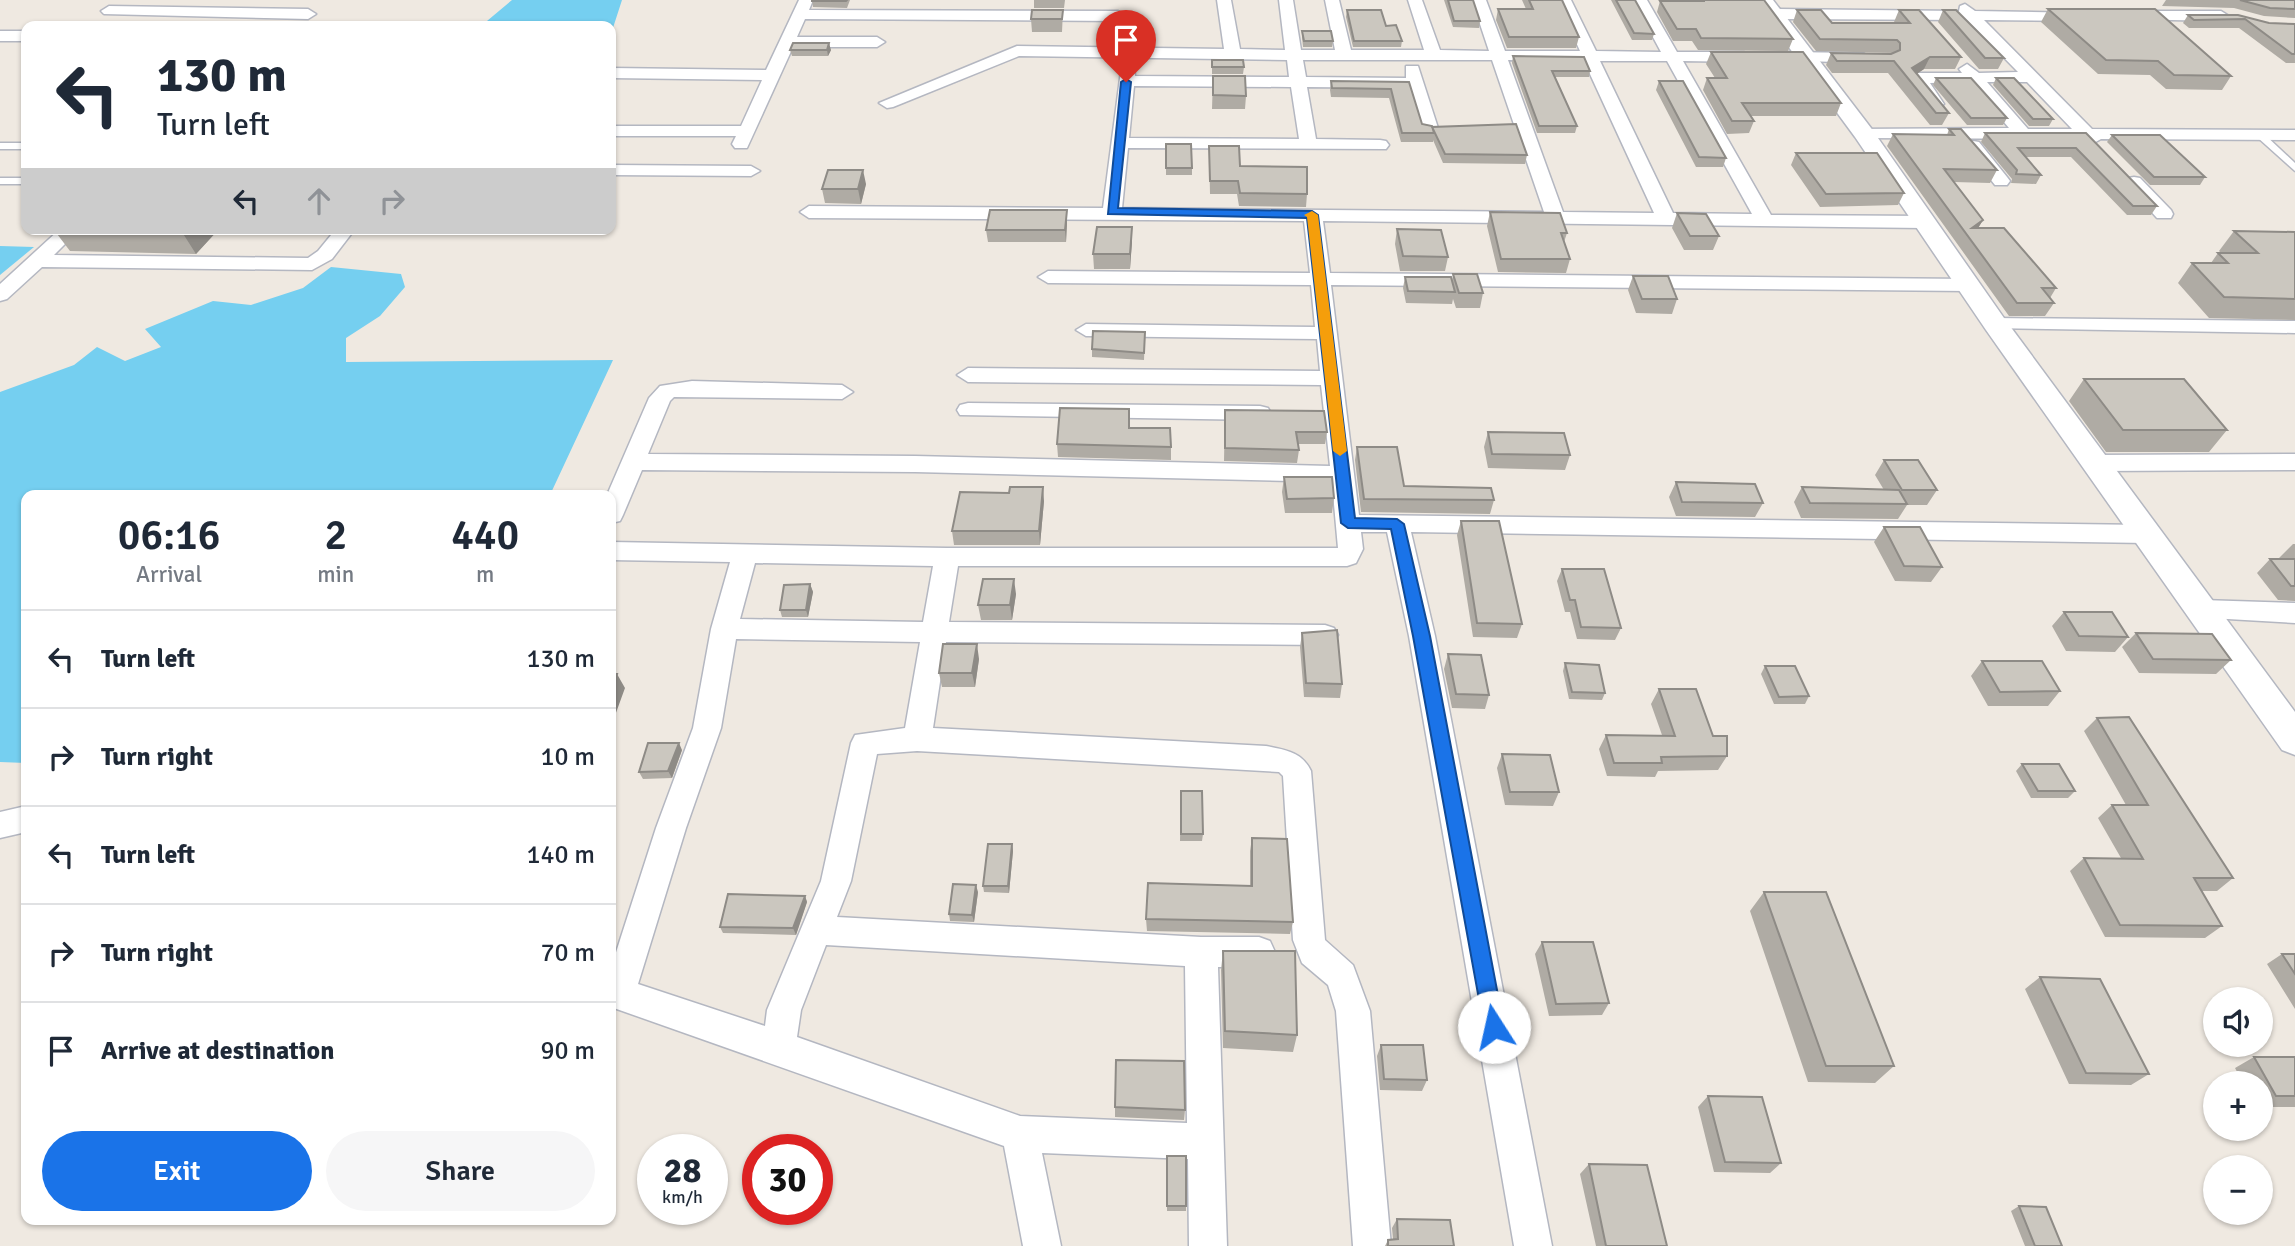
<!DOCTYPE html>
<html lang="en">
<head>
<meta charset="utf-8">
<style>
	body { margin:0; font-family:Signika,sans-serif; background:#f6f6f7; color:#1f2937; height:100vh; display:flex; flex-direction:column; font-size:26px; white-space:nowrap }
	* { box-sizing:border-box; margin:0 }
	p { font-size:23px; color:#747a83 }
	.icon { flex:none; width:38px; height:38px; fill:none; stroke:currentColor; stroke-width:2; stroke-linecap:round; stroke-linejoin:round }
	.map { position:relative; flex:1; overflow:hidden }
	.details { position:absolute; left:21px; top:490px; width:595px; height:735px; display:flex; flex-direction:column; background:#fff; border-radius:14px; box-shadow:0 2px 5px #0004 }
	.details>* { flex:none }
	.banner { position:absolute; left:21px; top:21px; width:595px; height:214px; border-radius:14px; box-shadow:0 2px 5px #0004; background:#fff; color:#1f2937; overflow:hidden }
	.controls { position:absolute; left:2203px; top:987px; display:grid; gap:14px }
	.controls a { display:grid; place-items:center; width:70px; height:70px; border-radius:50%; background:#fff; box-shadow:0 2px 5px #0004; font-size:35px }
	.speed { position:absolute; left:637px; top:1134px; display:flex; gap:14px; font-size:35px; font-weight:700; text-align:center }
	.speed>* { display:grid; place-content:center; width:91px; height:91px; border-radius:50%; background:#fff; box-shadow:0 2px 5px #0004; line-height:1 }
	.speed small { font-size:18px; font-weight:400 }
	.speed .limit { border:10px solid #d22; background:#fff; color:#111 }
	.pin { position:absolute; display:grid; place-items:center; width:60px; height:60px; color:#fff; margin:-72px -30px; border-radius:50% 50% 50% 0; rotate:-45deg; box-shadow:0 0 7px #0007 }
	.pin .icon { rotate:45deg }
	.me { position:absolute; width:77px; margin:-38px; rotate:350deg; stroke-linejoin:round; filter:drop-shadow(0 0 5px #0008) }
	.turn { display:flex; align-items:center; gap:24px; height:147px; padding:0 21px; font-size:32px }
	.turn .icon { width:91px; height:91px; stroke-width:2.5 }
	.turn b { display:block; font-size:49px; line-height:60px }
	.lanes { display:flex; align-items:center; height:66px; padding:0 21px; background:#0003; justify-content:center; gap:35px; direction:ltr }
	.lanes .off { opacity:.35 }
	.eta { display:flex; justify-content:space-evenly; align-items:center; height:119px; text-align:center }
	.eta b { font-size:42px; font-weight:600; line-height:49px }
	.cta { display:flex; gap:14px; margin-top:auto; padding:14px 21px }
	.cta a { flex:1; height:80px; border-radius:42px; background:#1a73e8; color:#fff; font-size:28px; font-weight:600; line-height:80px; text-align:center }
	.cta a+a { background:#f6f6f7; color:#1f2937 }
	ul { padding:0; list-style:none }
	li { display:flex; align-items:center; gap:21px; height:98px; padding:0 21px; border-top:2px solid #e0e1e3 }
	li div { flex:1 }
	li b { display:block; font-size:26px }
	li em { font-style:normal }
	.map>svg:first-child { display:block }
	.water { fill:#75cff0 }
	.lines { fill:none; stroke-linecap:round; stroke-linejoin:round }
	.service-casing { stroke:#b4b7c1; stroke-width:3 }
	.minor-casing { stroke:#b4b7c1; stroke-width:3 }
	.tertiary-casing { stroke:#b4b7c1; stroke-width:3 }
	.service { fill:#fff; fill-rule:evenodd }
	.minor { fill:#fff; fill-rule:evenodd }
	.tertiary { fill:#fff; fill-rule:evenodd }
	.wall { fill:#afaba4 }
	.shaded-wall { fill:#8e8b86 }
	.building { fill:#cbc7bf; stroke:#8e8b86; stroke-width:2 }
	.route { fill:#1a73e8; stroke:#114b97; stroke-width:2 }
	.slow { fill:#f59e0b }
</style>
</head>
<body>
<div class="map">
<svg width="2295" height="1246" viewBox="0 0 2295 1246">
	<rect width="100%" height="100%" fill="#efe9e1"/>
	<path class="water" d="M512,0H622L611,34V26H481Z
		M0,246L34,247L0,275Z
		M331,267L401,274L405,287L380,316L346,338V362L613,360L550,495H26V763L0,762V392L74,365L97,347L125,361L161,347L145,329L213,301L251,305L303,288Z"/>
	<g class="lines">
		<g class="service-casing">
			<path id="service" d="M2257,133H2263L2295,163V171L2257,137Z
				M0,143H26V149H0Z
				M0,178H26V184H0Z"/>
		</g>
		<g class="minor-casing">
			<path id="minor" d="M799,0H813L809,10L1118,11L1126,16L1118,21L805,19L797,37H877L885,42L877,47H793L747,148H735L732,144L736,136H611V126H741L762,80L611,78V68L766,70Z
				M1217,0H1231L1240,49L1285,50L1279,0H1293L1301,50H1335L1325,0H1339L1351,50H1424L1408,0H1422L1440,50L1489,51L1472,0H1486L1505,51H1580L1557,0H1571L1596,51L1661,52L1633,0H1647L1677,52H1744L1752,57L1744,62L1683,61L1771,215L1924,216L1933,222L1924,228L1323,221L1330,273L1969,279L1979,285L1969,291L1331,285L1359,515L2147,525L2156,528L2159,534L2156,540L2147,543L1411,532L1435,636L1552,1246H1514L1409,636L1387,532H1361L1363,549L1356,563L1347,566H958L949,622L1325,625L1334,628L1338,635L1334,642L1325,645L946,642L933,728L1266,746C1286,750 1302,752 1311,771L1325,940L1353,965L1370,1011L1391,1246H1353L1336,1011L1328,985L1302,963L1293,940L1283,776L1279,772L917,751L877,754L851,881L837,917L1201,937H1259L1270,941L1275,952L1270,963L1259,967H1218L1227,1246H1189L1188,1159L1042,1153L1061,1246H1023L1004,1146L611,1007V968L656,828L693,728L711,629L730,562L611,560V542L947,548H1338L1332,482L915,472L642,470L623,515L620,521L611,523V495H607L649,398L660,386L692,381L842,385L853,392L842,399L674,397L670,401L648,454L915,456L1330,466L1321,385L968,382L957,375L968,368L1320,371L1317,339L1086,336L1076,330L1086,324L1315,327L1311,285L1048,283L1038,277L1048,271L1310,273L1304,221L809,218L800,212L809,206L1103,208L1122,63H1134L1135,76L1289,77L1287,60L1019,56L893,107L887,108L879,103L1017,46L1224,49ZM1303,60H1492L1544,212L1122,208L1128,148L1386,149L1389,145L1386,141L1380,140L1316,139L1307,87L1409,88L1423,132H1435L1438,128L1418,66H1406V78L1306,77ZM1508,60L1584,61L1654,213L1563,212ZM1600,61H1667L1752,214L1673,213ZM1134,86L1291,87L1299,139L1129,138ZM755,563L933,566L923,622L740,619ZM736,639L920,642L905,728L855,735L851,743L821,881L767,1010L765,1026L638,984L686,828L721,728ZM826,945L1185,966L1187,1123L1020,1116L797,1037L801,1010Z
				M1965,4L1975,11L2086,13V19L2081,21L1984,20L2092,129L2295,130V140L2101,139L2092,144L2082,139L1863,138L1857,137L1854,133L1857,129L2009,128L1970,82L1930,83L1944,104L1936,109L1930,108L1910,78L1918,73H1962L1959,69L1967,64L1979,73L2018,72L1967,20L1775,19L1767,14L1775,9L1959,11L1960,6ZM1987,82H2027L2072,129H2028Z
				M109,6L308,9L316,14L308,19L104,14L101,11Z
				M2127,11H2221L2229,16L2221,21L2122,19V13Z
				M0,31H26V41H0Z
				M1783,52L1863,53L1871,58L1863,63L1777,60L1775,57Z
				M1973,141L1979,142L2007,177L2010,181L2007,185H1995L1967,150L1964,146Z
				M611,165L751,166L760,171L751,176L611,175Z
				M2134,177L2140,178L2171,210L2173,214L2171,218H2157L2128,186L2125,182L2128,178Z
				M60,229H80L54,255L308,258L318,251L336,229H355L332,259L312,270L42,267L7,299L0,301V284Z
				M1995,318L2295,321V333L1988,328L1985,324L1988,320Z
				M968,403L1260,406L1268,408L1271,413L1268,418L1260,420L960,415L957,410L960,405Z
				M2295,454V470L2096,471L2088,469L2084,463L2088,457L2096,455Z
				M2202,600L2295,603V623L2193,617L2189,610L2193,603Z
				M26,806V832L0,838V812Z"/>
		</g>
		<g class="tertiary-casing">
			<path id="tertiary" d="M1754,0H1773L1871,128L2004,318L2295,712V755L2282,750L1986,330L1855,137Z"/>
		</g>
		<use href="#service" class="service"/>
		<use href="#minor" class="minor"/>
		<use href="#tertiary" class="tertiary"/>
	</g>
	<path class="wall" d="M812,0H850L847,8L813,7Z
		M1034,0H1065L1064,8H1034Z
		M1444,0H1473L1480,21L1479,28L1453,27Z
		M1522,0H1562L1579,37L1576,48H1507L1496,20L1498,9H1526Z
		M1611,0H1635L1654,34L1652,40H1632Z
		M1693,0H1764L1793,39L1788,51L1698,50L1692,41H1673L1657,12L1660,1H1693Z
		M2166,0H2295V18L2264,16L2234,8L2162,6Z
		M2048,9L2231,76L2222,90L2166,89L2150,75L2098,74L2041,22Z
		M1063,10L1062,32H1032L1031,19Z
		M1347,10L1386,26L1402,41L1401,47H1353L1346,17Z
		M1797,10L1832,23H1895L1894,22L1899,10L1961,57L1955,69H1924L1917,74L1949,113L1942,125H1930L1888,73H1832L1826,65L1831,53H1893L1816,51L1793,22Z
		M1943,10L2004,58L1998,69H1979L1938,22Z
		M2188,15H2238L2269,23L2295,24V63H2286L2239,28H2189L2183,23Z
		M1302,31L1333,41L1332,47H1303L1302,37Z
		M790,50H831L828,56H792Z
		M1711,52L1841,103L1836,116H1751L1754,121L1749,133L1727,134L1703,90L1707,78H1715L1706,64Z
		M1513,56L1590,71L1589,77H1555L1577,126L1575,133H1537L1512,63Z
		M1212,60L1244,67L1243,74H1212Z
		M1213,76L1246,96L1245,109H1212Z
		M1936,78L2007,118L2003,125H1967L1933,85Z
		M1996,78L2053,119L2049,126H2029L1993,85Z
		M1331,81L1409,82L1422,124L1527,155L1525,164L1443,163L1433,140V142H1401L1389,98L1331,97L1330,90Z
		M1659,81L1726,158L1723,167H1696L1656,90Z
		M1949,129L1997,170L1990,183L1954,182L1983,220L1978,228L2056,288L2050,298L2054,303L2045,316H2009L1887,146L1893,134L1947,135Z
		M1985,133H2086L2157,206L2151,215H2127L2071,157H2026L2041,175L2036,184L2011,183L2012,179L1981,142Z
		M2112,135L2205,177L2200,185H2150L2107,142Z
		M1166,144L1192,168V175H1166Z
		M1209,146L1240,166L1307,194L1306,207L1239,206L1237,194H1210Z
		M1796,153L1904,193L1898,205L1820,207L1791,165Z
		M866,184L861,204L825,203L822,189Z
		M1067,210V222L1066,242H988L986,230Z
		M1490,212L1567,233L1564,242L1570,259L1566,273L1498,272L1487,226Z
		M1677,213L1719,236L1713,250H1684L1672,228Z
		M1132,227L1130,269H1094L1093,254Z
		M219,229L196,254L70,251L54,230Z
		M1397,229L1448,257L1445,271H1400L1395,244Z
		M2234,231L2295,232V320L2209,318L2178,283L2192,263H2211L2218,253H2221L2219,251Z
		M1453,274L1483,293L1480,308H1456L1453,299L1452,304L1406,303L1403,288L1405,277L1452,281Z
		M1633,276L1677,299L1672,314L1636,313L1628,290Z
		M1145,332L1144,360L1092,357V349Z
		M2084,379L2227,430L2209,452H2106L2069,401Z
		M1225,410L1327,432L1325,444H1298L1299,450L1297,463L1224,461Z
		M1129,428L1171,447V460L1058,457L1057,444Z
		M1488,432L1570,455L1565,470L1488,468L1484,447Z
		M1357,447L1404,486L1494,500L1490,514L1361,512L1355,460Z
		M1884,460L1937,490L1927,505H1907L1898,519L1801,518L1794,502L1802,487L1884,490L1875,475Z
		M1284,477L1334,498L1332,513H1285L1282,492Z
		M1676,482L1763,503L1755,517L1676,516L1669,497Z
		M1009,493L1044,501L1040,545H954L952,531Z
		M1461,521L1522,624L1517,638L1473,637L1457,535Z
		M1884,527L1942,567L1931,582L1895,581L1874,542Z
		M2293,544H2295V601L2278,600L2257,573L2270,559H2281L2279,558Z
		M1562,569L1621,628L1615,640L1577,639L1570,612H1565L1557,581Z
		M810,584L813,592L808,617H782L780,610Z
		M1016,594L1012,620H981L978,605Z
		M2064,612L2128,637L2115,652L2066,651L2052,626Z
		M1302,633L1342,684L1340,698L1304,697L1300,647Z
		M2136,633L2231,660L2216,674L2139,673L2122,647Z
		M1448,654L1489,695L1485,709L1452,708L1444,669Z
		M979,659L975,687H942L939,673Z
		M1982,661L2060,691L2048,706H1988L1971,676Z
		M1565,663L1605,693L1602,700L1569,699L1563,671Z
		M1765,666L1809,696L1805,704H1774L1761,674Z
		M1659,689L1713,736L1727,756L1718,770L1658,771L1655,777L1607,776L1599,749L1606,735H1662L1651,704Z
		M2097,718L2233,878L2217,891H2202L2222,926L2205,938L2105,937L2070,871L2084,858H2121L2098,818L2112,805H2126L2084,731Z
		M682,750L672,778L643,779L639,772Z
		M1502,754L1559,792L1553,806L1505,805L1497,768Z
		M2022,764L2075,791L2068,798H2031L2016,771Z
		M1181,791L1203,834L1202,841H1180Z
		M1252,838L1293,922L1290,934L1147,931L1146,919L1250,886V851Z
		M1012,844L1013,851L1009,893L984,892L983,886Z
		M978,892L974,922L950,921L949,914Z
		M1764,892L1894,1066L1875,1083L1808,1082L1750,911Z
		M805,896L807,902L796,935L723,933L720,927Z
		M1542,942L1609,1003L1602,1015L1549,1016L1535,954Z
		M1223,951L1297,1035L1293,1052L1223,1048L1221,970Z
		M2282,954H2295V1009L2267,964Z
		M2040,977L2149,1074L2131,1085L2069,1084L2025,989Z
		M1381,1045L1427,1080L1422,1091L1380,1090L1377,1056Z
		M2254,1057H2295V1107H2261V1083H2243L2235,1068Z
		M1708,1096L1781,1163L1770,1173L1714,1172L1698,1107Z
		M1115,1107L1185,1110L1184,1120L1115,1117Z
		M1167,1156L1186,1206V1211H1167Z
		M1589,1164L1667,1246H1596L1580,1174Z
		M2019,1206L2062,1246H2025L2011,1211Z
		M1397,1219L1454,1246H1385L1388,1240L1393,1239L1392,1228Z"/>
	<path class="shaded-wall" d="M829,43L831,50L828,56L827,50Z
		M1930,57L1924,69L1909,79L1912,68Z
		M863,170L866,184L861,204L858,189Z
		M1067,210V222L1066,242L1065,230Z
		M1983,220L1975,233L1972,228Z
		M1132,227V242L1130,269V254Z
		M185,229H219L196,254L182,232Z
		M1043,487L1044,501L1040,545L1039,531Z
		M1014,579L1016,594L1012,620L1010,605Z
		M810,584L813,592L808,617L806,610Z
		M977,644L979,659L975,687L972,673Z
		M617,674L625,688L613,721L611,717V693Z
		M679,743L682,750L672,778L668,771Z
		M1012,844L1013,851L1009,893L1008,886Z
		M976,885L978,892L974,922L972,915Z
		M805,896L807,902L796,935L793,928Z"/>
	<path class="building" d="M812,0H847L846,1H812Z
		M1448,0H1473L1480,21H1454Z
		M1529,0H1562L1579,37H1509L1498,9H1533Z
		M1616,0H1635L1654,34L1634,33Z
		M1704,0H1764L1793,39L1701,38L1696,29H1677L1660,1H1704Z
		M2240,0H2295V9L2270,8Z
		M2048,9H2155L2231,76L2174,75L2158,61L2106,60Z
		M1032,10H1063L1062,19H1031Z
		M1347,10H1381L1386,26L1396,25L1402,41H1354Z
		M1797,10H1821L1832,23H1910L1899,10H1919L1961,57H1930L1912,68L1949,113H1936L1894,61H1837L1831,53L1891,54L1900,50V43L1897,40L1820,39Z
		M1943,10H1956L2004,58H1985Z
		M2188,15H2238L2269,23L2295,24V54H2292L2245,19L2194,20Z
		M1302,31H1331L1333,41H1304Z
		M793,43H829L827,50H790Z
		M1711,52H1803L1841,103H1742L1754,121H1732L1707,78H1727Z
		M1513,56L1584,57L1590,71H1552L1577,126H1539Z
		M1212,60H1243L1244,67H1212Z
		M1213,76H1245L1246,96L1213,95Z
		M1936,78H1971L2007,118H1971Z
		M1996,78H2014L2053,119H2033Z
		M1331,81L1409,82L1422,124L1432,126L1434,133H1402L1391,89L1332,88Z
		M1659,81H1683L1726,158L1699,157Z
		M1516,124L1527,155L1445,154L1432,127Z
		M1949,129H1961L1997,170L1944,169L1983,220L1972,228H2004L2056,288H2042L2054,303H2017L1893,134L1954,135Z
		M1985,133H2086L2157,206H2133L2076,148H2018L2041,175L2016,174L2017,170Z
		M2112,135H2160L2205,177H2154Z
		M1166,144H1191L1192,168H1166Z
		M1209,146H1239L1240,166L1307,167V194L1240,193L1238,181H1210Z
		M1796,153H1877L1904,193L1826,194Z
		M828,170H863L858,189H822Z
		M990,210H1067L1065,230H986Z
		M1490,212L1560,213L1567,233H1561L1570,259H1501Z
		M1677,213L1706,214L1719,236H1690Z
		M1097,227H1132L1130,254H1093Z
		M55,229H185L182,232L54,230Z
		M1397,229L1441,230L1448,257L1403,256Z
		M2234,231L2295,232V299L2224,297L2192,263H2228L2218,253H2258Z
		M1453,274H1477L1483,293H1459Z
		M1633,276H1668L1677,299H1642Z
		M1405,277H1451L1455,292L1408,291Z
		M1093,331L1145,332L1144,353L1092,349Z
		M2084,379H2184L2227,430H2123Z
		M1060,408L1129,409V428H1170L1171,447L1057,444Z
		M1225,410L1324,411L1327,432H1296L1299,450L1225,448Z
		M1488,432L1564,433L1570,455L1492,454Z
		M1357,447H1397L1404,486L1491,488L1494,500L1364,499Z
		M1884,460H1918L1937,490H1902Z
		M1284,477H1332L1334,498L1287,499Z
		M1676,482L1755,484L1763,503L1682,502Z
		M1010,487H1043L1039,531H952L960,492L1009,493Z
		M1802,487L1899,490L1907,504L1810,503Z
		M1461,521H1499L1522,624L1477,623Z
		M1884,527H1920L1942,567L1904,566Z
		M2270,559H2295V586H2291Z
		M1562,569H1604L1621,628L1581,627L1575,600H1570Z
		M983,579H1014L1010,605H978Z
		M810,584L806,610H780L784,585Z
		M2064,612H2112L2128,637L2079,636Z
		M1337,630L1342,684L1306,683L1302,633Z
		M2136,633L2212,634L2231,660L2153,659Z
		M943,644H977L972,673H939Z
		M1448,654L1481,655L1489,695L1456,694Z
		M1982,661H2042L2060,691L2000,692Z
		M1565,663L1599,665L1605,693L1572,692Z
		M1765,666H1795L1809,696L1779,697Z
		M611,674H617L611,693Z
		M1659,689H1696L1713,736H1727V756L1661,757L1662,763H1614L1606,735L1675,736Z
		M2129,717L2233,878H2194L2222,926L2120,925L2084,858L2143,859L2112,805H2148L2097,718Z
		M648,743H679L668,771L639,772Z
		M1502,754L1550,755L1559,792H1510Z
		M2022,764H2059L2075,791H2038Z
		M1181,791H1202L1203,834H1181Z
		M1252,838L1287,839L1293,922L1146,919L1148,883L1252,886Z
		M988,844H1012L1008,886H983Z
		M953,884L976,885L972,915L949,914Z
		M1764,892H1826L1894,1066H1826Z
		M728,894L805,896L793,928L720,927Z
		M1542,942H1593L1609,1003L1556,1004Z
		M1223,951H1295L1297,1035L1225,1031Z
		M2282,954H2295V974Z
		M2040,977L2100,979L2149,1074L2086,1073Z
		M1381,1045H1423L1427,1080L1384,1079Z
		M2254,1057H2295V1096H2276Z
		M1116,1060L1184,1061L1185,1110L1115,1107Z
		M1708,1096L1762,1097L1781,1163L1725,1162Z
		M1167,1156H1186V1206H1167Z
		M1589,1164L1647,1165L1667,1246H1606Z
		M2019,1206L2046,1207L2062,1246H2035Z
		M1397,1219L1450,1220L1454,1246H1388V1240L1398,1239Z"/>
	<path class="route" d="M1126,79L1131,82L1118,208L1312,211L1318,215L1355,518L1397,519L1404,524L1430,636L1504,1027L1501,1034L1494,1037L1487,1034L1484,1027L1413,636L1391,529L1348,528L1341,523L1307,218L1108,214L1121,82Z"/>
	<path class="slow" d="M1312,211L1318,215L1347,451L1340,456L1333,451L1307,217L1304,215Z"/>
</svg>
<div class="controls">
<a><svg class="icon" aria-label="sound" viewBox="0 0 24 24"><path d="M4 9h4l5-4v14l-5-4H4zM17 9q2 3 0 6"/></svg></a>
<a>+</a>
<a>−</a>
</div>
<div class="speed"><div>28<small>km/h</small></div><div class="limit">30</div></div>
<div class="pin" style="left:1126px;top:82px;background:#d93025"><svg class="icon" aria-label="arrive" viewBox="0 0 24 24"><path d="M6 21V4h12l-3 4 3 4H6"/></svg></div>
<svg class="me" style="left:1494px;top:1027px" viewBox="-20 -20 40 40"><circle r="19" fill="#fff"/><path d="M0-13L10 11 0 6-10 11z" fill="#1a73e8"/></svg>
<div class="banner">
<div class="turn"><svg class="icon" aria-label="left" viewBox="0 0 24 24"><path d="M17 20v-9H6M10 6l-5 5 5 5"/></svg><div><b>130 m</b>Turn left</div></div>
<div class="lanes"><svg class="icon" aria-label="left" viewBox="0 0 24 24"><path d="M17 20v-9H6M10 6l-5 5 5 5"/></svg><svg class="icon off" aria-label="ahead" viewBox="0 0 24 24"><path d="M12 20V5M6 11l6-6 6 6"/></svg><svg class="icon off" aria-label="right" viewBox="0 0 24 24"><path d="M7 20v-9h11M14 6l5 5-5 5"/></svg></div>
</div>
<section class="details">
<div class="eta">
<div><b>06:16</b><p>Arrival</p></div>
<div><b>2</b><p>min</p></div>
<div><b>440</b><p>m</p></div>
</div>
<ul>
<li><svg class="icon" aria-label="left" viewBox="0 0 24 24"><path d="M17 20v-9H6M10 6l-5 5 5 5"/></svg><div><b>Turn left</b></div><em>130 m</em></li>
<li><svg class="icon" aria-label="right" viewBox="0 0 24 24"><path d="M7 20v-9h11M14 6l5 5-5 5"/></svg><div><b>Turn right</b></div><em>10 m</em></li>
<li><svg class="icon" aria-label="left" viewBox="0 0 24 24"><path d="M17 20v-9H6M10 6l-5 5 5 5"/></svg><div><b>Turn left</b></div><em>140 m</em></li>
<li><svg class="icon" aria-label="right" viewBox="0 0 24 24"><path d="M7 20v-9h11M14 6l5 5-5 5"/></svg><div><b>Turn right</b></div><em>70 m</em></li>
<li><svg class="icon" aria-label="arrive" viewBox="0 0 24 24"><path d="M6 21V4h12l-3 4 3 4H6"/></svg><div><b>Arrive at destination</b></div><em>90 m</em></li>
</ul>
<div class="cta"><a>Exit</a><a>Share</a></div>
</section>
</div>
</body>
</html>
